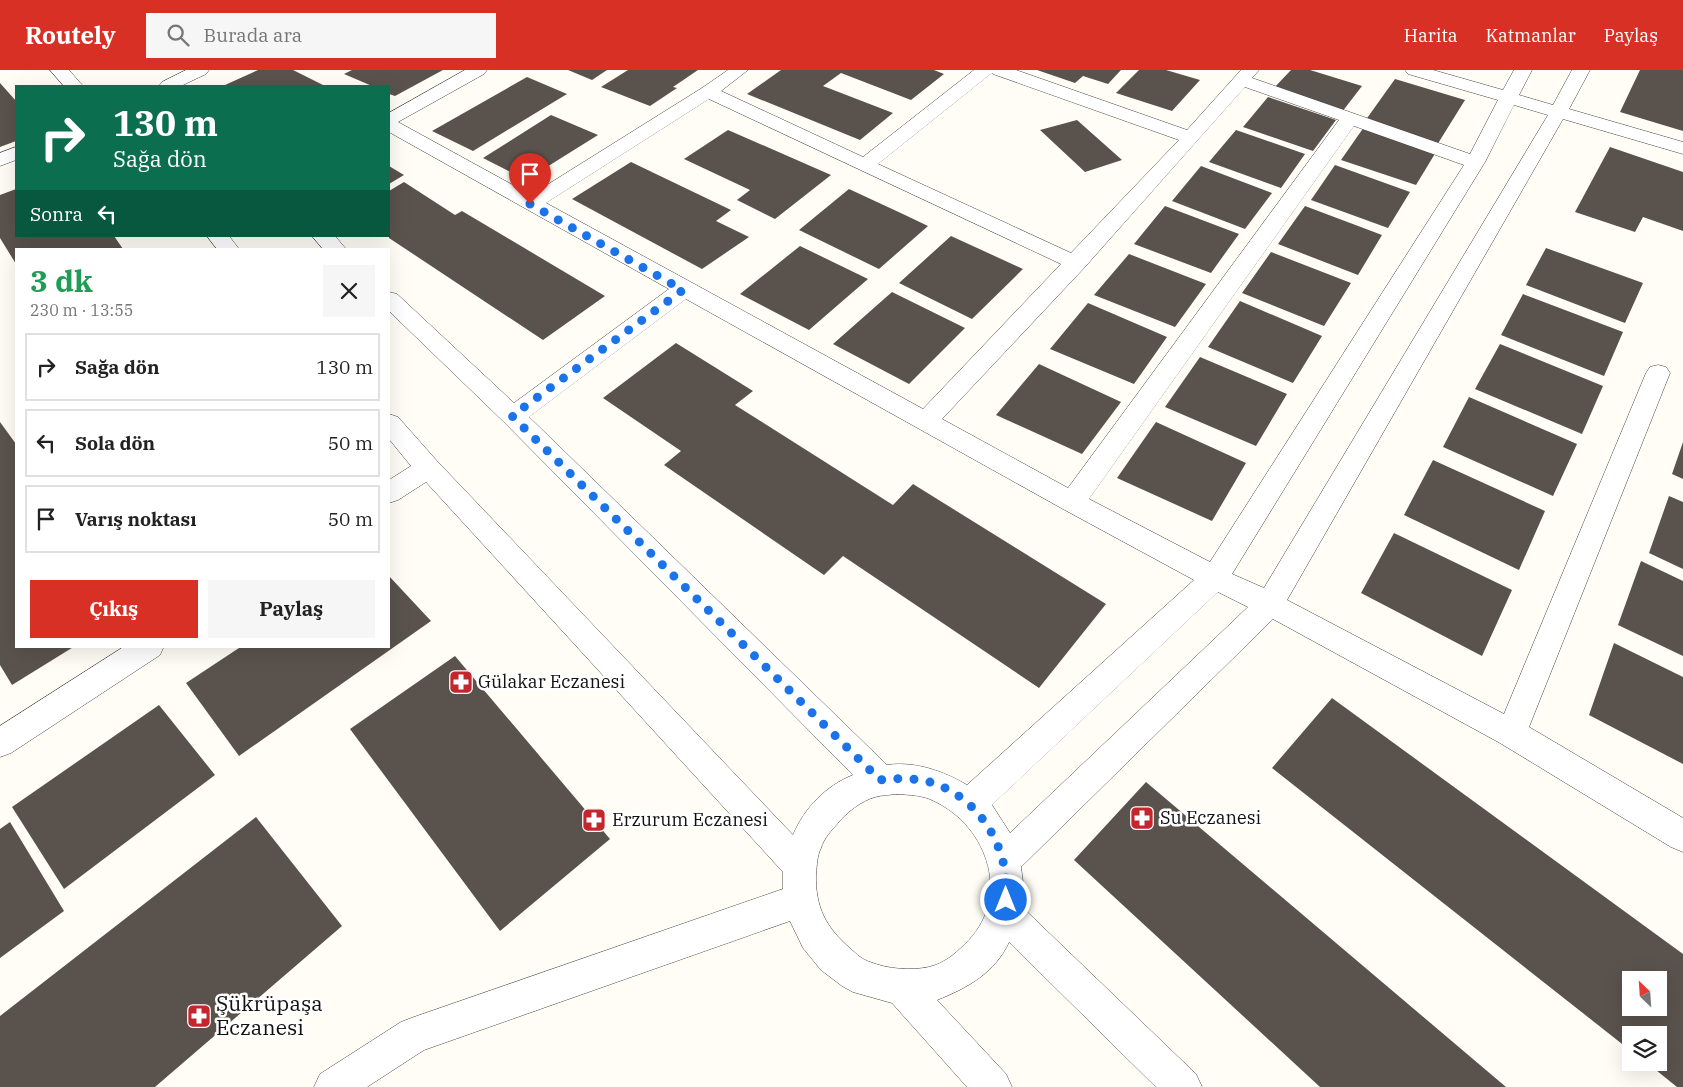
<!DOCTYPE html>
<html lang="tr">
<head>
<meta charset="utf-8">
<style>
	body { margin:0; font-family:"IBM Plex Serif",serif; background:#f6f6f6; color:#222; height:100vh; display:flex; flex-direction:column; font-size:19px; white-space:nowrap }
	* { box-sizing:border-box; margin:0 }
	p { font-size:16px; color:#767676 }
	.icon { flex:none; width:28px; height:28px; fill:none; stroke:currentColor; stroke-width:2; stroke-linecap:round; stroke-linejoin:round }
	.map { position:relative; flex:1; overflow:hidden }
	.sheet { position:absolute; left:15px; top:178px; width:375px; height:400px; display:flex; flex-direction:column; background:#fff; border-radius:0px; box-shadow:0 5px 20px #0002 }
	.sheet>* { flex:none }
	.top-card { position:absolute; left:15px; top:15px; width:375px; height:152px; border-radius:0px; box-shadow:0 5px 20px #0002; background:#0b6e4f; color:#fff; overflow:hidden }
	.needle { width:32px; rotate:335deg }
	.tools { position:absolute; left:1622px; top:901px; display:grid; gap:10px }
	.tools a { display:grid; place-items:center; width:45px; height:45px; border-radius:0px; background:#fff; box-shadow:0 5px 20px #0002; font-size:25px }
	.pin { position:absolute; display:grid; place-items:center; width:42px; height:42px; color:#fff; margin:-51px -21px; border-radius:50% 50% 50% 0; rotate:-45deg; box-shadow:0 0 5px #0007 }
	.pin .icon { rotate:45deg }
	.me { position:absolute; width:55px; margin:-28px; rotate:0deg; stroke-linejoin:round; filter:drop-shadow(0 0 4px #0008) }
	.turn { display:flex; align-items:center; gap:18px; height:105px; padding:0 15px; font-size:22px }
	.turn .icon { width:65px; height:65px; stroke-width:2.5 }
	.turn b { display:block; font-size:35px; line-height:42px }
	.then { display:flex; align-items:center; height:48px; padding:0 15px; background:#0003; gap:10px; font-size:19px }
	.round { display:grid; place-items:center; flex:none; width:52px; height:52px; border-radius:0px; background:#f6f6f6 }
	.headline { display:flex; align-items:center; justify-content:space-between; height:85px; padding:0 15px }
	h1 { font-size:30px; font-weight:700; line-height:38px; color:#1e9e55 }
	.cta { display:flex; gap:10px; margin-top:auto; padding:10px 15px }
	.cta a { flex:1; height:58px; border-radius:0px; background:#d93025; color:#fff; font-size:20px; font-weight:700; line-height:58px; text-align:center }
	.cta a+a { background:#f6f6f6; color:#222 }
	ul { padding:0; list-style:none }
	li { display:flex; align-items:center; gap:15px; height:68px; margin:0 10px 8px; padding:0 5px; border:2px solid #e0e0e0; border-radius:0px }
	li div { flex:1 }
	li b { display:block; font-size:19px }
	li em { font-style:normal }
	header { display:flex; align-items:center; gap:30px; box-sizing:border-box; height:70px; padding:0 25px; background:#d93025; color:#fff }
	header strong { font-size:24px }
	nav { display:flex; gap:28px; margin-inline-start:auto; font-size:18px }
	.search { width:350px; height:45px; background:#f6f6f6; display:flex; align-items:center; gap:12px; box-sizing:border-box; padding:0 18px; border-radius:0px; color:#767676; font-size:19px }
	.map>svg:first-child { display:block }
	.building { fill:#5a524d; fill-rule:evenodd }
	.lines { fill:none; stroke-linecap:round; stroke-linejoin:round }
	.minor-casing { stroke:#444; stroke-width:1 }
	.minor { fill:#fff; fill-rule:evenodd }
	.route { stroke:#1a73e8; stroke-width:9; stroke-dasharray:0 16.2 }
	.labels { text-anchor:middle; stroke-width:5; stroke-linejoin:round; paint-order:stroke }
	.poi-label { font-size:18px; fill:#111; stroke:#fff; text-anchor:start }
	.near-poi-label { font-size:21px; fill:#111; stroke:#fff; text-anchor:start }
</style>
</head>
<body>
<header>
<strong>Routely</strong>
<div class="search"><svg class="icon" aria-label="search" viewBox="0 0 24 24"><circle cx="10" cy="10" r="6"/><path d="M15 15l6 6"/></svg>Burada ara</div>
<nav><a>Harita</a><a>Katmanlar</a><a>Paylaş</a></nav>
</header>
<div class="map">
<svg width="1683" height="1017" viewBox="0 0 1683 1017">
	<rect width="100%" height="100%" fill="#fffdf5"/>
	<path class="building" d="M258,0H293L325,16L225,15Z
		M352,0H443L395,26L389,24V16H372L344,4Z
		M568,0H607L592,10Z
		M628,0H698L673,17L677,18L650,36L601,17Z
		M781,0H934L944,4L911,30L841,3L823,16L893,43L860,70L747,24Z
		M1037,0H1121L1108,14L1083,6L1075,13Z
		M1139,0H1166L1200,10L1172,41L1116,23Z
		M1291,0H1310L1362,16L1342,42L1273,19Z
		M1640,0H1683V61L1620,42Z
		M527,7L567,24L473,81L432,61Z
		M1395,9L1465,30L1437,75L1365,51Z
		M0,13L16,31V71L0,77Z
		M1268,27L1336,50L1313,81L1243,57Z
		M551,45L598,65L526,110L483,88Z
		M1077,50L1122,90L1085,102L1040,60Z
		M1364,57L1436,82L1416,115L1341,90Z
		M728,60L831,105L775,149L737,130L750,120L684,89Z
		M1236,60L1305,84L1281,118L1209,92Z
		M1610,77L1683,102V161L1643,147L1635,162L1575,142Z
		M631,92L731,140L716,151L749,167L702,199L572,129Z
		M1335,95L1410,122L1388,158L1311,130Z
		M389,96L404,105L389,114Z
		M1201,96L1272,123L1245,159L1172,131Z
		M404,112L455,145L462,141L605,226L543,270L389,168V121Z
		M16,119V166H114L123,179H16V194L0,168V125Z
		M849,119L905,145L928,156L879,199L799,160Z
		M1165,136L1239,164L1211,203L1134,174Z
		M1305,136L1382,165L1358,205L1278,174Z
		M951,166L1023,199L972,249L899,213Z
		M800,176L868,209L809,260L740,224Z
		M1546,178L1643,213L1625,253L1526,215Z
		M1271,182L1351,213L1324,256L1242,223Z
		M1129,184L1206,214L1175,257L1094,225Z
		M892,222L965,258L909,314L833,274Z
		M1523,224L1623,262L1604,306L1501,265Z
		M1240,231L1322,266L1293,313L1208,277Z
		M1088,233L1167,267L1134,314L1050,279Z
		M676,273L753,321L735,335L893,435L913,414L1106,534L1039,618L843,486L824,505L664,395L681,381L603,328Z
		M1500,274L1603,316L1582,364L1475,319Z
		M1200,287L1287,324L1256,376L1165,337Z
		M1039,294L1121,332L1082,384L996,345Z
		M1469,327L1577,374L1553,426L1443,377Z
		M0,352L16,374V576H75L12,615L0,595Z
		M1156,352L1246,393L1212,451L1117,408Z
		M1683,372V409L1672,404Z
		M1433,390L1545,441L1519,500L1404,445Z
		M1669,426L1683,432V499L1649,483Z
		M1394,463L1512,520L1482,586L1361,523Z
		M1641,491L1683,511V586L1618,555Z
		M389,506L431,551L239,686L186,613L242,576H389Z
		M1614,573L1683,607V694L1589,645Z
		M455,586L610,769L500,861L350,659Z
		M1332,628L1683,884V1017H1677L1646,992H1659V965H1631V981L1272,698ZM1631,910H1659V938H1631Z
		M159,635L215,705L64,819L12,737Z
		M1146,712L1506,1017H1320L1074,790Z
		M256,747L342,856L155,1017H0V946Z
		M10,752L64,841L0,888V759Z"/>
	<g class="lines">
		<g class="minor-casing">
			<path id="minor" d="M50,0H69L83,16H64Z
				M186,0H209L206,4L181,16H159L162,12Z
				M465,0H487L484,4L398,52L531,125L702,18L728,0H748L721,21L863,87L974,0H1016L1187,60L1241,0H1259L1252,8L1470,84L1498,30L1408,4L1405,0H1433L1503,20L1514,0H1532L1519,25L1553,35L1572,0H1590L1569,39L1683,72V84L1563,49L1287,530L1504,644L1646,303L1650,297L1658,295L1666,297L1670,303L1529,657L1683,748V782L1671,777L1500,673L1273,549L1021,797L1024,820L1022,837L1196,1004L1202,1017H1156L1009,872C995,903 967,918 937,930L1006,1004L1012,1017H967L892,933L853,922L842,916L821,900L803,878L790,851L424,980L367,1017H314L320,1004L401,952L414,947L783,819V802L426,412L398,430L389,433V410L411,396L389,369V344L398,347L437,391L793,765C805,737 826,716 853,705L504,352L389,241V222L397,224L514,333L669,219L389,62V43ZM992,3L993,4L1179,70L1071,183L878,94ZM1245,17L1339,50L1068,418L942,349L1084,198ZM709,29L1061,194L923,339L546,133ZM1514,35L1548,45L1264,518L1232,504L1485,92ZM1354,56L1464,95L1210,492L1089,429ZM686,229L1063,439L1194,510L967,715C943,701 915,691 887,695L529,347ZM1218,522L1248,537L1010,763L992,735ZM897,724C910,725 923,725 934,731C989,757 1013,830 964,875C955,884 943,894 929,897C911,901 887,899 870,892C863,890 856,884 851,879C826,858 815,837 816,804C817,795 817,786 821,778C824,768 831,761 838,753C847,742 861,731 875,727C882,725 890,725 897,724Z
				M16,77V90L0,96V83Z
				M207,166H229L239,179H217Z
				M312,166H335L346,179H323Z
				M125,576H164L160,585L11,683L0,687V656Z"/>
		</g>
		<use href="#minor" class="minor"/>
	</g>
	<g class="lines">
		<path class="route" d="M530,134L683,220L512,346L880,710C896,708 911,708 926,711C978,724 1011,778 1006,830"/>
	</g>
	<defs>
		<g id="pharmacy-square" transform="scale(1.25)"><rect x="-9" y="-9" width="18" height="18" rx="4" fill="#c4262e" stroke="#fff"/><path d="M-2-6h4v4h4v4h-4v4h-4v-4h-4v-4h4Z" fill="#fff"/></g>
	</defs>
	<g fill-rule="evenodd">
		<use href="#pharmacy-square" x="461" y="612"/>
		<use href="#pharmacy-square" x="1142" y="748"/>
		<use href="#pharmacy-square" x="594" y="750"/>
		<use href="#pharmacy-square" x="199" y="946"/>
	</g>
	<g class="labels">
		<g class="poi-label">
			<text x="478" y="618">Gülakar Eczanesi</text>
			<text x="1160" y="754">Su Eczanesi</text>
			<text x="612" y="756">Erzurum Eczanesi</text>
		</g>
		<g class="near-poi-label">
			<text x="216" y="941">Şükrüpaşa<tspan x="216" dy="24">Eczanesi</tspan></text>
		</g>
	</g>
</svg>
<div class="tools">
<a><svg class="needle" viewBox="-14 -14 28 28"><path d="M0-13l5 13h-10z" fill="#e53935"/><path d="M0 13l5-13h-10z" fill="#767676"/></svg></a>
<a><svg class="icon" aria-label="layers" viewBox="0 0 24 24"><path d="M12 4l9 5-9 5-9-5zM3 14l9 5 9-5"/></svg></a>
</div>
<div class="pin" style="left:530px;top:134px;background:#d93025"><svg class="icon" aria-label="arrive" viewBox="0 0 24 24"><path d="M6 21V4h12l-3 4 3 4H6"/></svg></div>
<svg class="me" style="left:1006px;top:830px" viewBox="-20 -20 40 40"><circle r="17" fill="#1a73e8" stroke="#fff" stroke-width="3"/><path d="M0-11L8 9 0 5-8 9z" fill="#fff"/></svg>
<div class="top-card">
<div class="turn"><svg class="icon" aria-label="right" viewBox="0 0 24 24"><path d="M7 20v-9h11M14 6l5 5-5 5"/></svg><div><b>130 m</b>Sağa dön</div></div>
<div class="then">Sonra<svg class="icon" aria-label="left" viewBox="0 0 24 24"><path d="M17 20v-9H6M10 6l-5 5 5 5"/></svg></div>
</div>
<section class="sheet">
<div class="headline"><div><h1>3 dk</h1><p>230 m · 13:55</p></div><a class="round"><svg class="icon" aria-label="close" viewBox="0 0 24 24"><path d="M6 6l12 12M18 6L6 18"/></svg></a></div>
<ul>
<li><svg class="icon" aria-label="right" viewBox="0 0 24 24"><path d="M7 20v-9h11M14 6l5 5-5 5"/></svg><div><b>Sağa dön</b></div><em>130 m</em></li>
<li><svg class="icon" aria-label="left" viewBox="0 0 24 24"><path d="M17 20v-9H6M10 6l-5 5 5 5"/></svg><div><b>Sola dön</b></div><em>50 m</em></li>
<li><svg class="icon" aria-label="arrive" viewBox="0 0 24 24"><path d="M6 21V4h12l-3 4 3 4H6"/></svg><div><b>Varış noktası</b></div><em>50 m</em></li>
</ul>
<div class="cta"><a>Çıkış</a><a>Paylaş</a></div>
</section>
</div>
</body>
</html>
